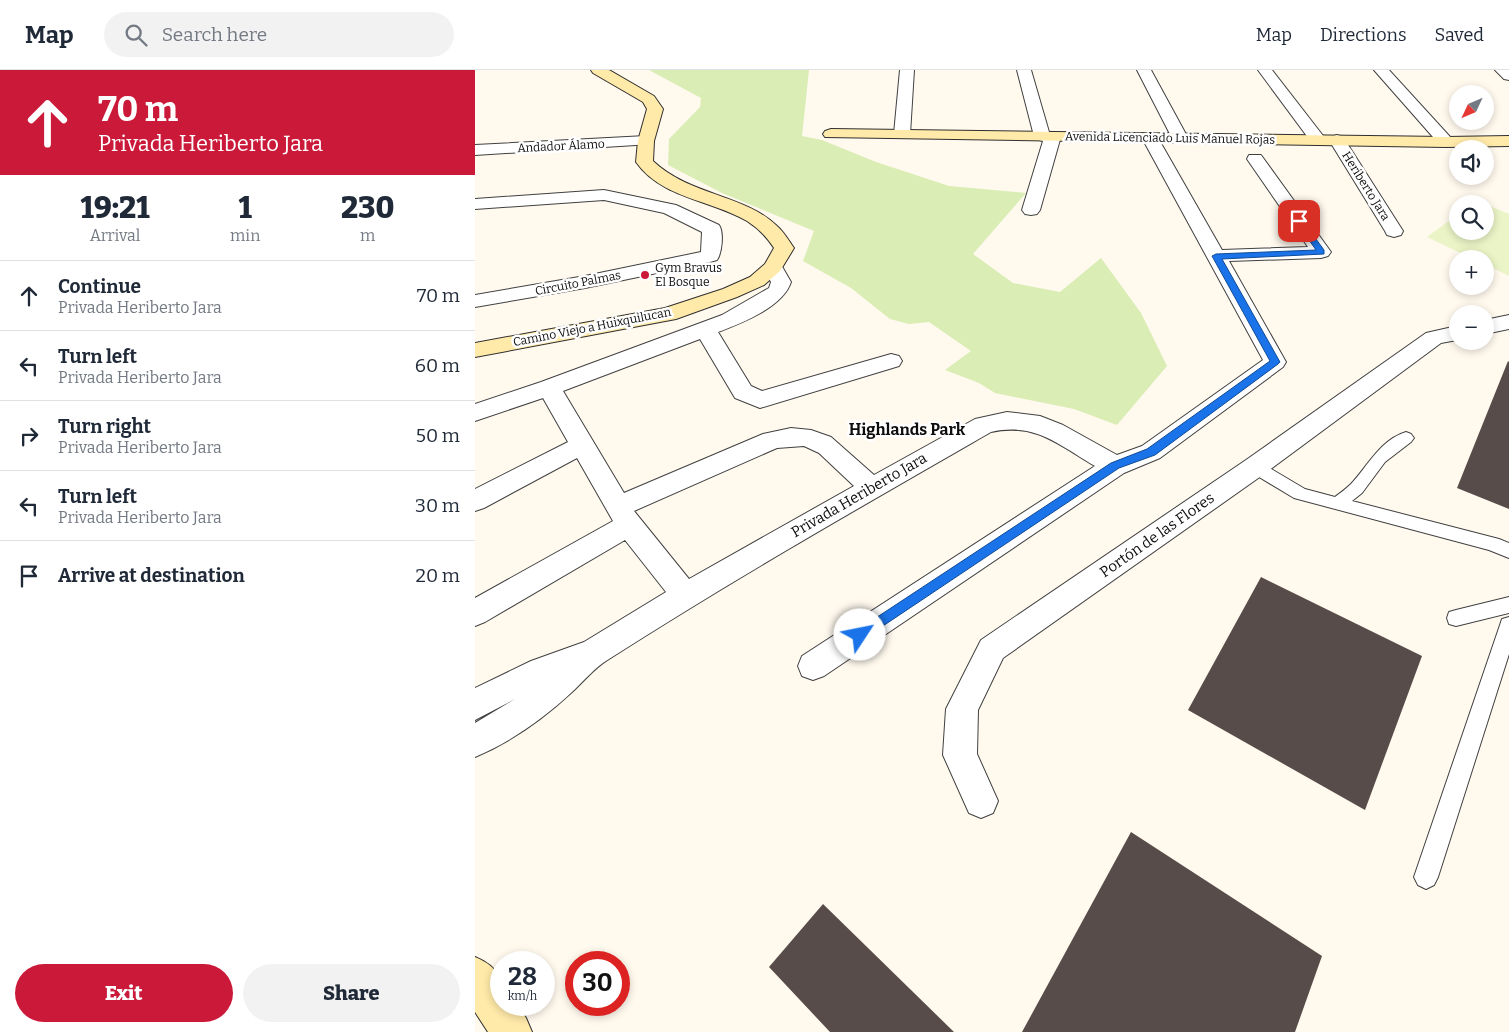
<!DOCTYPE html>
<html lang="en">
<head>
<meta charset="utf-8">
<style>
	body { margin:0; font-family:Bitter,serif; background:#f2f2f3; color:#1f2937; height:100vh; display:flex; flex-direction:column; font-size:19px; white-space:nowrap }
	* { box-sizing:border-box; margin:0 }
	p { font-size:16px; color:#747a83 }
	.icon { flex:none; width:28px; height:28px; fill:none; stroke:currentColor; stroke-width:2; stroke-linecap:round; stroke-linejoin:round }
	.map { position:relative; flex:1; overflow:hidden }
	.sheet { display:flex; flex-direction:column; background:#fff; width:475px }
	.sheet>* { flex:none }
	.hud { background:#ca1939; color:#fff; overflow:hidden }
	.needle { width:32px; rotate:226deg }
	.buttons { position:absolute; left:974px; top:15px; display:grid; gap:10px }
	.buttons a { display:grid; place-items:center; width:45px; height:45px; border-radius:50%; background:#fff; box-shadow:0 2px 8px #0003; font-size:25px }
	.speed { position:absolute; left:15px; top:881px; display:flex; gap:10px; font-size:25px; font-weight:700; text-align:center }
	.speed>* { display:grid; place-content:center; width:65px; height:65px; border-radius:50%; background:#fff; box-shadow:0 2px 8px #0003; line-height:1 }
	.speed small { font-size:12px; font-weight:400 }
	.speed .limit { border:8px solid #d22; background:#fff; color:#111 }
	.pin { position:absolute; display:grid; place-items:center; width:42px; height:42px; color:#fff; margin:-21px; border-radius:10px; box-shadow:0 2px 8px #0006 }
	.me { position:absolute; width:55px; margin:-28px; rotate:56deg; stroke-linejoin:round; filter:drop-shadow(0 0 4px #0008) }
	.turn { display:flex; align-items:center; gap:18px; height:105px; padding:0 15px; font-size:22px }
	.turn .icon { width:65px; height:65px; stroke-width:2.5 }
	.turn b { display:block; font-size:35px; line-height:42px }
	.eta { display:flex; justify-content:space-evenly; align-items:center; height:85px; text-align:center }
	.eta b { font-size:30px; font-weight:800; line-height:35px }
	.action { display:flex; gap:10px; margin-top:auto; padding:10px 15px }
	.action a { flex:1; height:58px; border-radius:30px; background:#ca1939; color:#fff; font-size:20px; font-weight:800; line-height:58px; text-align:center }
	.action a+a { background:#f2f2f3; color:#1f2937 }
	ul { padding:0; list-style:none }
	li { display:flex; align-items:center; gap:15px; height:70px; padding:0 15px; border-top:1px solid #e0e1e3 }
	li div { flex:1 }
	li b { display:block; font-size:19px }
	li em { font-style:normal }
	header { display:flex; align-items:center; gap:30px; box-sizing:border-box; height:70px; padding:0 25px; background:#fff; border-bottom:1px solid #e0e1e3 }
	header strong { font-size:24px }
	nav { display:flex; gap:28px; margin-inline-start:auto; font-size:18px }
	.search { width:350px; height:45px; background:#f2f2f3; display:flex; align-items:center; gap:12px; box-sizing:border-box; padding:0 18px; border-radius:28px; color:#747a83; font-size:19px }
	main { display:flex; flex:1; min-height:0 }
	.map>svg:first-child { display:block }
	.green { fill:#d9edb4 }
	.pitch { fill:#eaf4c6 }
	.building { fill:#574c49 }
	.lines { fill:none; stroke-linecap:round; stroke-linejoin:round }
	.lane-casing { stroke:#404040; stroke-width:2 }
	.street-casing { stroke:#404040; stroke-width:2 }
	.secondary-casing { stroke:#2f2f2f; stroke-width:2 }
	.lane { fill:#fff; fill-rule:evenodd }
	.street { fill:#fff; fill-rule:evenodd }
	.secondary { fill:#ffeaa9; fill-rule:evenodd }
	.route { fill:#1a73e8; stroke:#114b97 }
	.poi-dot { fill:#ca1939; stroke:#fff; stroke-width:2 }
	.labels { text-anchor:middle; stroke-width:5; stroke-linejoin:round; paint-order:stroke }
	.far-street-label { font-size:12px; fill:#0d0d0d; stroke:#fff }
	.far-poi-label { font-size:12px; fill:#0d0d0d; stroke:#fff; text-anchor:start }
	.street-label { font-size:15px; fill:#0d0d0d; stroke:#fff }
	.neighbourhood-label { font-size:16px; font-weight:bold; fill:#0d0d0d; stroke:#fff }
</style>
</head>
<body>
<header>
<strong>Map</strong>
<div class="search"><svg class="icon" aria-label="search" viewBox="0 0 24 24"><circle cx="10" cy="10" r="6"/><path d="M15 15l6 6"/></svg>Search here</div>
<nav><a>Map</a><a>Directions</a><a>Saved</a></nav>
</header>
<main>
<section class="sheet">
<div class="hud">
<div class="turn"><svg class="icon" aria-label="ahead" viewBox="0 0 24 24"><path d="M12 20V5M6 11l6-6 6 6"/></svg><div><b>70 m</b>Privada Heriberto Jara</div></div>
</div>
<div class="eta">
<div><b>19:21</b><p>Arrival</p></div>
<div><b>1</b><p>min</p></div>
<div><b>230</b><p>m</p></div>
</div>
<ul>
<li><svg class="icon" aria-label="ahead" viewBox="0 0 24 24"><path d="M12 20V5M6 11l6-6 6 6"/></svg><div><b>Continue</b><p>Privada Heriberto Jara</p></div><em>70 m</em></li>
<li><svg class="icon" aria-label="left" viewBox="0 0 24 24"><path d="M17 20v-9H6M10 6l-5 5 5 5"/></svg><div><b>Turn left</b><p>Privada Heriberto Jara</p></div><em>60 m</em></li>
<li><svg class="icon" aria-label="right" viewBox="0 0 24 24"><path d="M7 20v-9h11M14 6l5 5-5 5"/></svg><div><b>Turn right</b><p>Privada Heriberto Jara</p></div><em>50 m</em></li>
<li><svg class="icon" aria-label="left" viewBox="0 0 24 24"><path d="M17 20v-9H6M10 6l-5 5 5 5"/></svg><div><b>Turn left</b><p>Privada Heriberto Jara</p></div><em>30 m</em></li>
<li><svg class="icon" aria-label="arrive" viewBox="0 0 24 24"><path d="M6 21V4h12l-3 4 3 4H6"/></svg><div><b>Arrive at destination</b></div><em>20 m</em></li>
</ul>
<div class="action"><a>Exit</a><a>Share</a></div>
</section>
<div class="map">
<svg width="1034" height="962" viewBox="0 0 1034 962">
	<rect width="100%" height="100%" fill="#fff9ee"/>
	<path class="green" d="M174,0H334L327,66L347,70L401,92L474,116L551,123L498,184L538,213L585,222L626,188L666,243L692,296L642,355L599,339L520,323L504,313L470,300L496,281L454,252L434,254L415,249L376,218L328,191L339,161L247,123L193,95L194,69L225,37L226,28Z"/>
	<path class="pitch" d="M1003,131L1034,144V206L1010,194V189H998L952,167L982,145V161H1010V134H999Z"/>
	<path class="building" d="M1033,291L1034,292V439L982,418Z
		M786,507L947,586L890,740L713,640Z
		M656,762L847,886L820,962H547Z
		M348,834L479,962H355L294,897Z"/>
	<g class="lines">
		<g class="lane-casing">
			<path id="lane" d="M931,362L936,364L939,368L936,372L910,392L887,423L877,431L1024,469L1034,473V488L1014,480L819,428L774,401L772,397L774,393L780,391L786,393L830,419L860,427C865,423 871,419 876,414C893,396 905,370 931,362Z
				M1034,527V543L981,556L974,554L972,548L974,542L981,540Z
				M1034,547V584L963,807L959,815L951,819L943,815L939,807L1025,555L1027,549Z"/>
		</g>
		<g class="street-casing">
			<path id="street" d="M425,0H439L435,64L433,67H421L419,64Z
				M542,0H556L574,62L584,63L586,66L565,140L562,144L556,145L550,144L547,140L568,71L561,69L559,66Z
				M662,0H676L713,68L711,71H699L697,68Z
				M783,0H797L849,67L851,70L849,73H837Z
				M899,0H914L977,69L979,72L977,75H965Z
				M1020,0H1034V10L1029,9Z
				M675,63L681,65L683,68L747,180L833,177L772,89L774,85H786L856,182L853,186L846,188L754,191L811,292L808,297L685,388L649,403L349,606L338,610L327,606L323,596L327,586L620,396C584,375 560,352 516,362C387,436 259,509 134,589C120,597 109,611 97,622C69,648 36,672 0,687V653L40,629L0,650V618L56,591L109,572L191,522L150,470L10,552L0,556V528L138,451L102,388L9,438L0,441V419L93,372L68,328L0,351V334L66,312L247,245L294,218L296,212L288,197L291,193L298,191L305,193L316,212C308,237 267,253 243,262L276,316L287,321L416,284L424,286L427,291L424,296L285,338L260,328L225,269L88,321L149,423L288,364L316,358L336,360L356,367L399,405L500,349L532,342L565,346L588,355L642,385L667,376L788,290L667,68L669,65ZM329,376L344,383L379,416L214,509L159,441L302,378Z
				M862,65L868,67L928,161L926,165L919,167L912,165L910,161L854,70L856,67Z
				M171,66L177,68L179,71L177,74L0,85V75Z
				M129,120L201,135L244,155C249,162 247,183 242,190L235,192L110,218L0,237V225L110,206L226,182L227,162L189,143L129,130L0,139V129Z
				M1034,245V259L1010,264V250Z
				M982,256V270L966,273L789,404L528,588L503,640L502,684L523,731L518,743L506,748L494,743L468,685L471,639L506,570L771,390L951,263Z"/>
		</g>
		<g class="secondary-casing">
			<path id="secondary" d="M116,0H134L179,26L188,39L179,71L178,91C215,126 269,124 302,156C309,162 314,171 319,178L305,201L289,215L262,227L201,249L0,287V273L190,238L248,219L275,207L290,194L299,178C292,167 283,158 272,151C236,130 186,128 161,92L163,71L172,39L168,32L118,3Z
				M356,59L971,67L1034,66V76L971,77L350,67L348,64L350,61Z
				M0,887C26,898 26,909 26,935H43L51,948L57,962H13L0,942Z"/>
		</g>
		<use href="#lane" class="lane"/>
		<use href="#street" class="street"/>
		<use href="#secondary" class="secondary"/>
	</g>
	<path class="route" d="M824,149L827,150L849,180V184L747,189L805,292L803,294L680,385L644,398L390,568L385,570L381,568L379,565L381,561L636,393L672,379L795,291L737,186L741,184L841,180L821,151Z"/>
	<circle class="poi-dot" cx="170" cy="205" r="5"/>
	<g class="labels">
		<g class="far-street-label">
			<text transform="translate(695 68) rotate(1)" y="4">Avenida Licenciado Luis Manuel Rojas</text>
			<text transform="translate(86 76) rotate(-3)" y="4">Andador Álamo</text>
			<text transform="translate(891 116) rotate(58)" y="4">Heriberto Jara</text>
			<text transform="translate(103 213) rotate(-11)" y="4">Circuito Palmas</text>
			<text transform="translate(117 257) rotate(-11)" y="4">Camino Viejo a Huixquilucan</text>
		</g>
		<g class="far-poi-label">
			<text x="180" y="202">Gym Bravus<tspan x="180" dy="14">El Bosque</tspan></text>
		</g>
		<g class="street-label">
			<text transform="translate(384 425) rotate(-30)" y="5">Privada Heriberto Jara</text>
			<text transform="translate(682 465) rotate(-35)" y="5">Portón de las Flores</text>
		</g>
		<g class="neighbourhood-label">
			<text x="432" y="365">Highlands Park</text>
		</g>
	</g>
</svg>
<div class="buttons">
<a><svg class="needle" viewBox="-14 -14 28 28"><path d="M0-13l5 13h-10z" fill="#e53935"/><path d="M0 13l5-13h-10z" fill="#747a83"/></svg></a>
<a><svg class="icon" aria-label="sound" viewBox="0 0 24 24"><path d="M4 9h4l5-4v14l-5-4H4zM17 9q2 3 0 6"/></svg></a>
<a><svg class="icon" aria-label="search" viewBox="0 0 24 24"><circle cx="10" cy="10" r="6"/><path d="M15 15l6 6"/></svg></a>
<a>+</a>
<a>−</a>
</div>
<div class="speed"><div>28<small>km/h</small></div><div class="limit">30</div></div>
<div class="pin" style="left:824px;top:151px;background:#d93025"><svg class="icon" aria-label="arrive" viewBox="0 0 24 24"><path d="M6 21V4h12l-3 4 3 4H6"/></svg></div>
<svg class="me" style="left:385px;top:565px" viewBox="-20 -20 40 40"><circle r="19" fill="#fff"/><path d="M0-13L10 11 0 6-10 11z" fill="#1a73e8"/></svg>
</div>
</main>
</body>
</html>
